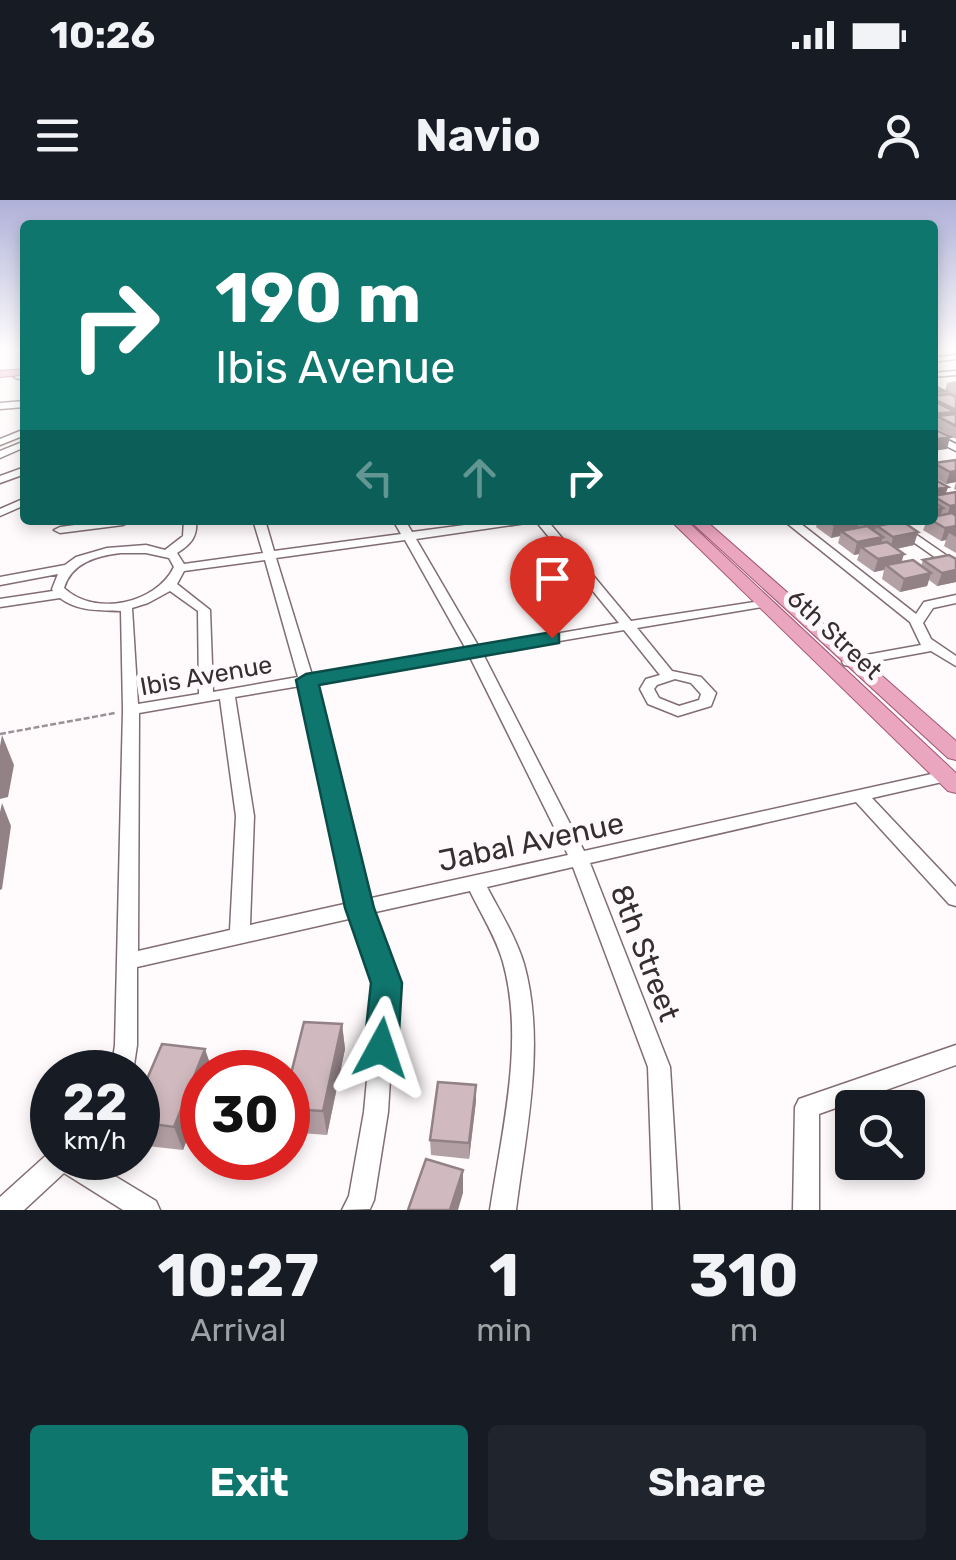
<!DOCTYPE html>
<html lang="en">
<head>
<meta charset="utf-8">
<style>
	body { margin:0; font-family:Rubik,sans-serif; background:#20242c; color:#f1f3f6; height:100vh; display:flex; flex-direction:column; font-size:38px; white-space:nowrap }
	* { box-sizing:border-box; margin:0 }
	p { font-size:32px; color:#9ea1a6 }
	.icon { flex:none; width:55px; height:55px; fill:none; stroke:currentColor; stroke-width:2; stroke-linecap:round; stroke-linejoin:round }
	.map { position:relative; height:1010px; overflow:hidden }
	.sheet { display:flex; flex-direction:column; background:#171b24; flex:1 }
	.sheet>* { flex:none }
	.banner { position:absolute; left:20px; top:20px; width:918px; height:305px; border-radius:10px; box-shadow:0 5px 15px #0003; background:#0f766e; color:#fff; overflow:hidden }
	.fabs { position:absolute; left:835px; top:890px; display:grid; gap:20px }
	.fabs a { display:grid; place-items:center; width:90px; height:90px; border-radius:10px; background:#171b24; box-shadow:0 5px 15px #0003; font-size:50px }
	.speed { position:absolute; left:30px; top:850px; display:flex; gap:20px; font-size:50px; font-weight:700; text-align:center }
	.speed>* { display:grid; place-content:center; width:130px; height:130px; border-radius:50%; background:#171b24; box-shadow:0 5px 15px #0003; line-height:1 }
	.speed small { font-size:25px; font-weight:400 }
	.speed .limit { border:15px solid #d22; background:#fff; color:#111 }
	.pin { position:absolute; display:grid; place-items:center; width:85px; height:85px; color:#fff; margin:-102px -42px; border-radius:50% 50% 50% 0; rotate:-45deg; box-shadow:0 0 10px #0007 }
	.pin .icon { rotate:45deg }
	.me { position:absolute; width:110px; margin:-55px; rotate:5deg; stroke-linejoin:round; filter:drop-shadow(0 0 8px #0008) }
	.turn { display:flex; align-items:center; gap:35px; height:210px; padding:0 30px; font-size:45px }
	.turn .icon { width:130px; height:130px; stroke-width:2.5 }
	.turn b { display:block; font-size:70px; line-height:85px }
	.lanes { display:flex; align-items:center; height:95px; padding:0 30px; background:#0003; justify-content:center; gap:50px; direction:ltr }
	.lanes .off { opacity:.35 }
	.eta { display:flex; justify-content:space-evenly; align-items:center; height:170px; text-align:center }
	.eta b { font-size:60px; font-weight:700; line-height:70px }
	.action { display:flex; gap:20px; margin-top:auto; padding:20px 30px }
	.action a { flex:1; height:115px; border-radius:10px; background:#0f766e; color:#fff; font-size:40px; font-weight:700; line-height:115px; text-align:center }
	.action a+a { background:#20242c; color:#f1f3f6 }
	.status { display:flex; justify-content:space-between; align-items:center; height:70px; padding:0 50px; background:#171b24; direction:ltr }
	.status svg { height:28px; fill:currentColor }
	header { display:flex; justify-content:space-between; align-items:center; height:130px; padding:0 30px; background:#171b24; font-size:45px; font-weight:700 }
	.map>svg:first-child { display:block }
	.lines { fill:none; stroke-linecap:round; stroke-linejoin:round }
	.minor-casing { stroke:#816d72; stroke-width:3 }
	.major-casing { stroke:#a25670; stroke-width:2 }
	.path { stroke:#999294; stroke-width:2.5; stroke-dasharray:6 2.5; stroke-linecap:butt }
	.minor { fill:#fff; fill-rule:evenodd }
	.major { fill:#eaa6be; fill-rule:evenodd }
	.wall { fill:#b3a0a5 }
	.shaded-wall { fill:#928286 }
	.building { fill:#d0bac0; stroke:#928286; stroke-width:2.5 }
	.route { fill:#0f766e; stroke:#0a4d48; stroke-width:2.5 }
	.labels { text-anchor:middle; stroke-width:10; stroke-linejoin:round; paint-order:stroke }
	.street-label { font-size:25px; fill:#372e31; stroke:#fffafb }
	.near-street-label { font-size:30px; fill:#372e31; stroke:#fffafb }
</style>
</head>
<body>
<div class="status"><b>10:26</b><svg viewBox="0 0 49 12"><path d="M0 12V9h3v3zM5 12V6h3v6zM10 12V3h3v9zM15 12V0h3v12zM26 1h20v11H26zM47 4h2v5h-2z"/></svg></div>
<header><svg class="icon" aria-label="menu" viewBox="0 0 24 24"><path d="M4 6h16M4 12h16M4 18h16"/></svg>Navio<svg class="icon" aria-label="person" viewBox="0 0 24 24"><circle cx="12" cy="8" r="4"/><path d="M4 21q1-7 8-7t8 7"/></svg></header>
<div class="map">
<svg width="956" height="1010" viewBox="0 0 956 1010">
	<rect width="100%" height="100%" fill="#fffafb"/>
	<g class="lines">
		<g class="minor-casing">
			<path id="minor" d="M956,155V159L932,162V158Z
				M956,171V175L932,177V173Z
				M25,174V178L18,179L14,177Z
				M25,201V207L0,209V203Z
				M25,229V235L0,245V239Z
				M932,232L956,244V251L932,239Z
				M25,241V247L0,258V251Z
				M25,267V274L0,283V276Z
				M25,298V305L0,316V309Z
				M112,320L129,322L123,325L60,333L54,330L60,327Z
				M184,320H196C198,337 190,345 177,353L184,364L263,353L253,320H265L274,351L401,334L393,320H405L412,332L502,320H532L526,323L416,339L479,447L619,423L535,320H547L631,421L767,400L768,403L762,407L637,428L672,471L701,477L716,493L711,506L678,516L648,504L640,489L646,479L660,475L624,430L483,454L584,651L945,571L951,572L953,576L951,580L872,598L956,687V706L949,704L856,602L590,663L670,867L679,1010H653L648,867L573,667L487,687C500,712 516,737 524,764C546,843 526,930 516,1010H490C502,930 525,841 503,762C496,737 481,714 470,691L371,713L396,783L388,912L374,1000L370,1009L342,1010L349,996L364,912L376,783L353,718L137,767V845L133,872H111L115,845L123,510L121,411C99,410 79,412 60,398L0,407V399L53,391L52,389L58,374L0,385V377L65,365L76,357L107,348L146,345L165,350L183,336ZM405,340L466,449L312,475L276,358ZM121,353H146L169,358L174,367C156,404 95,417 64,388C72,362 97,356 121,353ZM265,360L298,477L213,492L210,410L177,384L184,371ZM170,391L198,411L199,494L138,504L132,408L148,403ZM470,457L568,655L367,699L314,483ZM675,479L691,483L701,494L699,500L679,506L659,498L654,489L657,485ZM300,486L349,703L250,725L254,616L235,497ZM220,499L236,616L230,730L138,751L139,513Z
				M783,320H796L916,414L924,402L956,395V403L933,408L923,423L931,439L956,456V466L931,451L849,466L844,465L842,462L844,459L921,445L910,422Z
				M882,320H895L956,362V372Z
				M956,845V865L819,914V1010H793L795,907L799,899Z
				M52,950V958H85L156,1001L160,1010H123L64,973L24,1010H0V997Z"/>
		</g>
		<g class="major-casing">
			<path id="major" d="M25,169V175L0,177V171Z
				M670,320H686L956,573V593L948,591Z
				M689,320H705L956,541V560L948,558Z"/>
		</g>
		<path class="path" d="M0,534L115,513"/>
		<use href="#minor" class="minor"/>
		<use href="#major" class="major"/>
	</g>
	<path class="wall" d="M956,181V239L934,227L935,225H932V185L945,191L947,183Z
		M956,260V290L954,289L956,282L946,284L932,276L934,263Z
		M932,278L948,287L945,294L956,292V353L944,346L946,340L941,341L923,330L926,323L916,325L909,320H932Z
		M818,320H889L888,323L914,345L897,349L902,362L921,366L923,360L956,359V382L937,386L929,380L927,386L900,392L882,379L884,370L874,372L857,360L859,354L854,355L838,343L840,336L831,338L816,327Z
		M342,824L345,849L327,935L288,932V886Z
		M202,872V900L183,950L138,945V900Z
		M476,885V901L469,959L431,955L430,940Z"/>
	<path class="shaded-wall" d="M955,212L951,223L937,216L935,225H932L933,214Z
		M950,237L947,249L932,251V240Z
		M956,271V282L946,284L950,272Z
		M948,287L944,299L933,296L932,298V290Z
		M956,305V317L946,319L950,306Z
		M943,308L939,320H932V310Z
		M860,320L856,333L841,331L840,336L831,338L834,325Z
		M866,320H889L887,327L877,326L876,329L863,332Z
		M917,320H927L926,323L916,325Z
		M956,326V337L949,333L946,340L941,341L945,328Z
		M918,332L914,345L890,350L893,337Z
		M883,337L879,350L861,347L859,354L854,355L857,342Z
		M904,354L900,367L886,365L884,370L874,372L878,359Z
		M956,370V382L937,386L942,373Z
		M931,373L927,386L900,392L904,379Z
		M2,535L14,565L8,597L0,599V546Z
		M2,603L11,626L2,689L0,690V612Z
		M342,824L345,849L327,935L323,911Z
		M205,849L213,872H202V900L183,950L174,927Z
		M476,885V901L469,959V943Z
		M463,970V993L458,1010H450Z"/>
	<path class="building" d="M932,185L945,191L932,192Z
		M950,194L956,197V210L932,198V196Z
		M932,200L955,212L933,214Z
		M956,214V226L937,216Z
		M932,228L950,237L932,240Z
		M956,260V271L950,272L934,263Z
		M932,278L948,287L932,290Z
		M956,292V305L950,306L933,296Z
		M932,301L943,308L932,310Z
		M952,313L956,316V326L945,328L931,320L932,317Z
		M827,320H860L834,325Z
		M902,321L918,332L893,337L877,326Z
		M867,326L883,337L857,342L841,331Z
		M887,342L904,354L878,359L861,347Z
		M949,355L956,359V370L942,373L923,360Z
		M913,360L931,373L904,379L886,365Z
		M304,822L342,824L323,911L288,909V886Z
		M162,844L205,849L174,927L138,922V900Z
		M438,882L476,885L469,943L430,940Z
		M426,959L463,970L450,1010H408Z"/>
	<linearGradient id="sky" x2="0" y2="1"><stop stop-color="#aeb0d8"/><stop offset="0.51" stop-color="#fffdfd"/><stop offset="1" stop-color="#fffdfd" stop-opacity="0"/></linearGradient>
	<rect width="956" height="291" fill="url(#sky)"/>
	<path class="route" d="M552,432L559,434V443L319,485L374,708L402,783L398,848L393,858L381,863L369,858L364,848L371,783L345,708L296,480L306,474Z"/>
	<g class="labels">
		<g class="street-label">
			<text transform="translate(835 434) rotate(43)" y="9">6th Street</text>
			<text transform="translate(206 475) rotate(-10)" y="9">Ibis Avenue</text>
		</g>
		<g class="near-street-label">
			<text transform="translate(531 642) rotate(-12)" y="10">Jabal Avenue</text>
			<text transform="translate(645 753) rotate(69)" y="10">8th Street</text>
		</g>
	</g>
</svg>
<div class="fabs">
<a><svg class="icon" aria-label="search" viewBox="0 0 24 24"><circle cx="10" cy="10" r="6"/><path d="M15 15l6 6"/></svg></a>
</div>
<div class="speed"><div>22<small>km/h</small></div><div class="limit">30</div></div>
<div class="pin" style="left:552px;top:438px;background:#d93025"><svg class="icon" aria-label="arrive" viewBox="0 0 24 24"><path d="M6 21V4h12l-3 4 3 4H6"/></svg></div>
<svg class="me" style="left:381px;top:848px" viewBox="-20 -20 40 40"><path d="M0-17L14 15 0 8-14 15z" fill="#0f766e" stroke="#fff" stroke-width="4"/></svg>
<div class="banner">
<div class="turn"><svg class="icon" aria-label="right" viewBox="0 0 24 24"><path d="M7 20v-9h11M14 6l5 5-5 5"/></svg><div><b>190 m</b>Ibis Avenue</div></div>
<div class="lanes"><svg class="icon off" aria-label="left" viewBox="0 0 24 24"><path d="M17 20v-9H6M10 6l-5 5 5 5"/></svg><svg class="icon off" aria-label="ahead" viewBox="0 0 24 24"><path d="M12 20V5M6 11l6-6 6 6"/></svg><svg class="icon" aria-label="right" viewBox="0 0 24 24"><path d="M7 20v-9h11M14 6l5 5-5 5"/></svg></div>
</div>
</div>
<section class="sheet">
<div class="eta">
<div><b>10:27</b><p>Arrival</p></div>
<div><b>1</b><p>min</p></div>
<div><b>310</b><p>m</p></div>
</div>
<div class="action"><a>Exit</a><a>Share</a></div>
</section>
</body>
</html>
